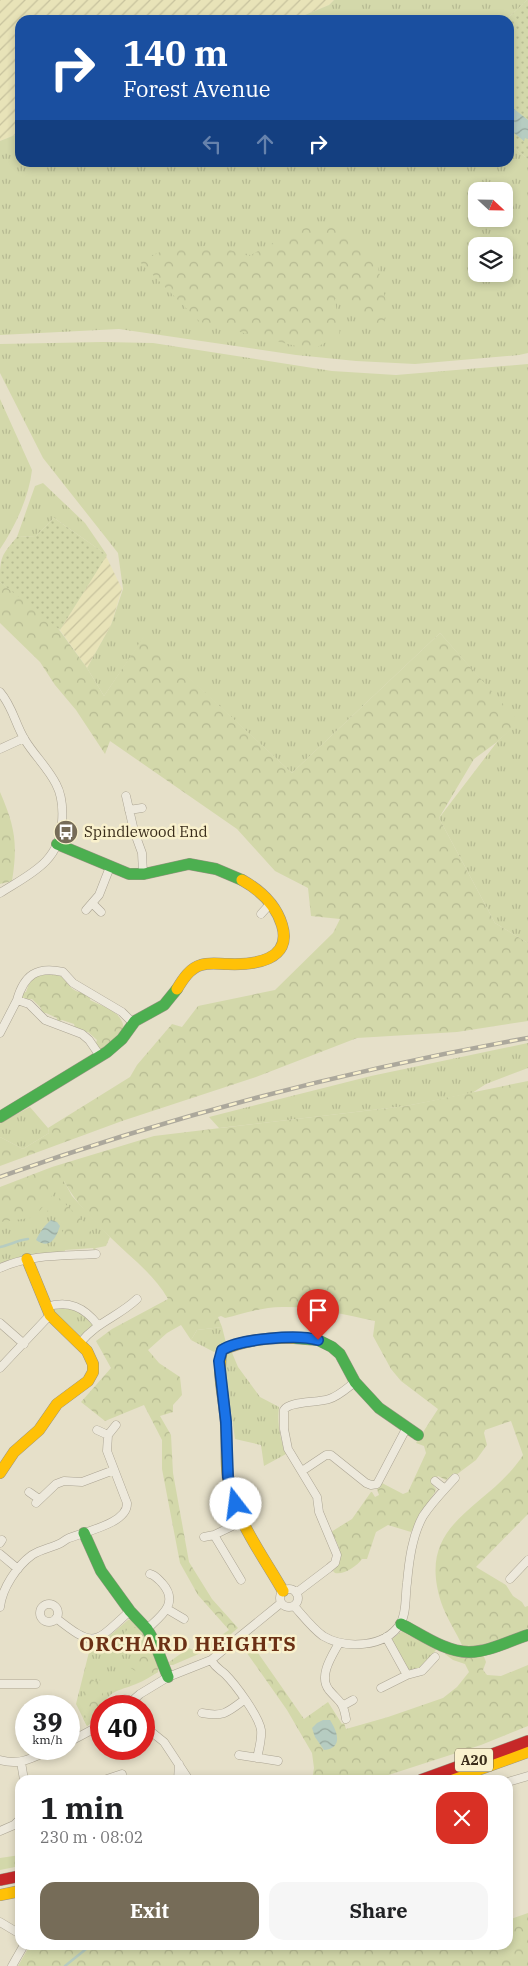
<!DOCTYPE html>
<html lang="en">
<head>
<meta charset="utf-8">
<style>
	body { margin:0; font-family:"IBM Plex Serif",serif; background:#f6f6f6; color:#202124; height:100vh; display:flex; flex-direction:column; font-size:19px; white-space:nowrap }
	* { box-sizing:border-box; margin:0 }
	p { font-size:16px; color:#757577 }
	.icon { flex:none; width:28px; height:28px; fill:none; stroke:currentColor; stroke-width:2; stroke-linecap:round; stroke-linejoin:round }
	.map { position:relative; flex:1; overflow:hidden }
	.drawer { position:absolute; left:15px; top:1775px; width:498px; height:175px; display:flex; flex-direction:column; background:#fff; border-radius:15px; box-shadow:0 2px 8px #0003 }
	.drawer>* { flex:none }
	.banner { position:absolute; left:15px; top:15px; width:499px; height:152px; border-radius:15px; box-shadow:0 2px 8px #0003; background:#1a4fa0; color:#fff; overflow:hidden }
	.needle { width:32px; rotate:112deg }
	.tools { position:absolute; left:468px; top:182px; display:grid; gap:10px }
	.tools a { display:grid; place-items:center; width:45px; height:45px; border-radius:10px; background:#fff; box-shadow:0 2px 8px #0003; font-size:25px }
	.speed { position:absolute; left:15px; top:1695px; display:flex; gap:10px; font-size:25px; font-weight:700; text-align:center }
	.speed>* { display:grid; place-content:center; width:65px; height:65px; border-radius:50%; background:#fff; box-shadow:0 2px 8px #0003; line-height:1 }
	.speed small { font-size:12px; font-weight:400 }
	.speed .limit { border:8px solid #d22; background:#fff; color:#111 }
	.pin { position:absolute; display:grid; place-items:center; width:42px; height:42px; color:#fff; margin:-51px -21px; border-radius:50% 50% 50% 0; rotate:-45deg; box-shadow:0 0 5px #0007 }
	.pin .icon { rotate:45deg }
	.me { position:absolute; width:55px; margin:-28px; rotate:345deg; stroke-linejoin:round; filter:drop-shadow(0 0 4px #0008) }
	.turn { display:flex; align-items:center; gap:18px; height:105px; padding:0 25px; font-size:22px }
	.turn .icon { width:65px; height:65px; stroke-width:2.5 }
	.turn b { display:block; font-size:35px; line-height:42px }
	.lanes { display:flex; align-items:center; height:48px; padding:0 25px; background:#0003; justify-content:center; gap:25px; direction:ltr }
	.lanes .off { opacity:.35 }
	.round { display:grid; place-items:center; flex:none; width:52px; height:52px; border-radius:15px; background:#f6f6f6 }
	.summary { display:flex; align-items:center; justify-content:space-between; height:85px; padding:0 25px }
	h1 { font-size:30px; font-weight:800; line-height:38px }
	.action { display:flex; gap:10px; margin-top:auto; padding:10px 25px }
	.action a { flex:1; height:58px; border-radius:15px; background:#766c58; color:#fff; font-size:20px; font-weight:800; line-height:58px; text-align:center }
	.action a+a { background:#f6f6f6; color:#202124 }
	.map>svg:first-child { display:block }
	.farmland { fill:url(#farmland-furrows) }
	.grass { fill:url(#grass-tufts); fill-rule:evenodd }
	.forest { fill:url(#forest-crowns) }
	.garden { fill:url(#garden-dots) }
	.water { fill:url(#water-waves) }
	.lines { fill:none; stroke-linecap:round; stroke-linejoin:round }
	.stream { stroke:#b6ccc1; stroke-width:2.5 }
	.street-casing { stroke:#aba493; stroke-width:9 }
	.fast-casing { stroke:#9a9483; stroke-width:12 }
	.slow-casing { stroke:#9a9483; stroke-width:12 }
	.jam-casing { stroke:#9a9483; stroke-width:12 }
	.street { stroke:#ede9dc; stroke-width:8 }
	.fast { stroke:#4caf50; stroke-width:11 }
	.slow { stroke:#ffc107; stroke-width:11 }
	.jam { stroke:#c62828; stroke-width:11 }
	.rail-casing { stroke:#aca89c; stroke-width:4.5 }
	.rail { stroke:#f9f1cd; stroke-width:2.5; stroke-dasharray:8; stroke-linecap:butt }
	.route-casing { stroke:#114b97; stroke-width:12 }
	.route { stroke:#1a73e8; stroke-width:9 }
	.labels { text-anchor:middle; stroke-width:5; stroke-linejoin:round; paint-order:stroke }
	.shield { fill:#f9f1cd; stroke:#736850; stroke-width:1 }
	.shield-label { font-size:14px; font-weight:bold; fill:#3a2d1b }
	.poi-label { font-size:15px; fill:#3a2d1b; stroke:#f9f1cd; text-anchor:start }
	.district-label { font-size:20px; font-weight:bold; letter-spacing:1px; fill:#6b3015; stroke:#f9f1cd }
</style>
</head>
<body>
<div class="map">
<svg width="528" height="1966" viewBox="0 0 528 1966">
	<defs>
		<pattern id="farmland-furrows" width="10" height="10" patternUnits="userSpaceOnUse" patternTransform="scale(1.25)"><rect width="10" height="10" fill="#e8e3b8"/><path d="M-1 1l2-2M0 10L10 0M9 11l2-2" fill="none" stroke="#c8c39e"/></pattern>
		<pattern id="grass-tufts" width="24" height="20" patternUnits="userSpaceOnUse" patternTransform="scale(1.25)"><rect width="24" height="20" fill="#d3d8aa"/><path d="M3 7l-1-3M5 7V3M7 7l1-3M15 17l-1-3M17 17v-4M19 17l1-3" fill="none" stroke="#b6ba92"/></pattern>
		<pattern id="forest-crowns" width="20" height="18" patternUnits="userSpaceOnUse" patternTransform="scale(1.25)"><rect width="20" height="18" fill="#d3d8aa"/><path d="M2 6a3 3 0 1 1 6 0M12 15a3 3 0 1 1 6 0" fill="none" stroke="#b6ba92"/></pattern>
		<pattern id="garden-dots" width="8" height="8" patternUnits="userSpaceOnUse" patternTransform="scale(1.25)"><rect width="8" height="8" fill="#d3d8aa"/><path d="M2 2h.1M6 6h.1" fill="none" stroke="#b6ba92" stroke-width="1.8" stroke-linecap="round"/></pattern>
		<pattern id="water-waves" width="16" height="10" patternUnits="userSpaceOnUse" patternTransform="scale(1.25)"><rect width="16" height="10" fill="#b6ccc1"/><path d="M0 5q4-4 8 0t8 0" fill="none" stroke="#95a69c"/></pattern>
	</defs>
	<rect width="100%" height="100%" fill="#e6e0c9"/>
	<path class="farmland" d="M0,0H334L329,5L293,20H20V133L0,141Z
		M106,556L122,589L111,625L87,668L60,630Z"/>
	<path class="grass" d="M334,0H527L506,20H293L329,5Z
		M20,133V162H509V144L528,159V353L519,355L415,364L356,361L296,355L119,329L0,335V141ZM476,191H504V219H476ZM476,246H504V274H476Z
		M103,342L153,343L332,371L396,375L528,364V943L495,923L439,818L497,742L518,722L440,633L292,773L144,637L104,696L87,668L111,625L123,589L118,553L43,458L0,373V344Z
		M0,399L32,470C29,497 15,527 0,549Z
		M43,483L85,523L107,555L54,518L36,536L17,537L35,486Z
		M528,1043V1068L486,1084L472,1093L406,1106L219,1128L209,1117L371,1076Z
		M30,1107L48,1128L49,1133L23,1149L0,1137V1123Z
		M64,1181L72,1196L110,1237L106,1246L96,1248L94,1250L93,1248L65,1250V1253L26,1255L0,1263V1187Z
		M56,1307L77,1310L93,1323L94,1326L81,1336L54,1312L52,1309Z
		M222,1327L226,1343L220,1346L214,1352L191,1340L197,1330Z
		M230,1348L238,1367L260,1397L279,1407C277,1424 280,1438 286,1454L264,1466L261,1445L235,1439L223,1357Z
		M132,1619C142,1633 159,1654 158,1672C151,1676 144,1681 136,1684C122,1690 109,1690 103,1706H101L99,1717L87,1726L76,1704L91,1644L101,1641L108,1637L128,1620Z
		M402,1631L439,1646L420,1670L412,1671L407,1669L391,1640Z"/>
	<path class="forest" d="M332,223L375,255L387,306L382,332L369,328L358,301L335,299L340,334L312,350L200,322L140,262L162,251L215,245L249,256L296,230Z
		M0,582L52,620L87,668L104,696L144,636L292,773L440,633L519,722L497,742L474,759L439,818L495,923L528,943V1021L457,1032L357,1038L256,1077L122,1121L0,1166V1137L23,1149L49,1133L48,1128L130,1077L137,1065L172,1024L182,1027L198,1006L275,990L333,933L340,919L311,916L308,888L275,871L237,829L110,741L105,754L76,710L55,685L40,662L0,623Z
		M0,792C15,827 18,843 12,881L0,884Z
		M55,974L61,976C68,983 72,993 83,992L90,998V1000C105,1008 124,1011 124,1032L107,1049H100L96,1043L97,1040L88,1032H84L75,1028L74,1024L62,1020L57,1022V1018L46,1013H42L40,1011L41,1008L32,999L28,1000L22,998V993L26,992L30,981L39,975Z
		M528,1081V1514L476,1567L506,1585L513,1596L522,1602L525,1607L528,1606V1632L474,1647H463C456,1632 446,1617 441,1602C415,1520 488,1510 523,1455L511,1421L485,1430L484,1433L487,1445L476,1460L456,1475L454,1473L446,1480L438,1476L431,1483L436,1489L435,1492L418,1518L411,1532L388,1525L376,1532L367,1559H362C357,1566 344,1575 335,1573L333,1571C346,1558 339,1545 331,1532L352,1519L371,1492H372L375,1497L379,1495L377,1489L382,1483L403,1494L408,1492L426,1453L424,1446L416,1443L438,1409L401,1381L391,1369L373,1336L375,1321C346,1315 316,1307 286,1307C266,1306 245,1313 225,1318L221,1316L218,1317L222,1327L197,1330L191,1340L181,1325L167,1333L148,1350L159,1363L180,1377L182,1395L173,1405V1412L160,1416L171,1435L173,1473L189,1562L212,1599L238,1628L217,1646L173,1665H170L169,1662L189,1648L195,1651L207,1642L210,1643L229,1630L198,1595L180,1563L162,1469V1440L144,1405L105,1421L81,1402L111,1368L96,1341L112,1329L168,1299C154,1274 130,1257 110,1237C93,1220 75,1202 64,1181L36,1215L30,1218L0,1222V1187L52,1167L154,1136L406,1106Z
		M59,1198L81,1219L95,1237L90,1240L81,1236L71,1235L65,1242L61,1243L60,1236L65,1228L63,1217L59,1212H53L43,1216Z
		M135,1627C136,1628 142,1630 143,1631C149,1637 159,1664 158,1672L147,1678L129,1667L133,1653L132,1643L123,1641L120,1638L127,1630Z
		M249,1640L304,1719L328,1702L342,1724L344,1723L346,1729L388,1717L443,1698L457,1687L469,1672L465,1664L453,1660L445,1654L446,1651L483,1654L486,1662L483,1670L487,1675L501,1676L528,1665V1726L481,1745L373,1780H312L314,1768L312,1753L287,1710L242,1646Z
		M89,1676L94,1681L101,1680L102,1682L101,1690L106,1700L103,1706H101L99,1717L87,1726L83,1718L88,1710L90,1701L83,1697V1692L86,1689L84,1682Z
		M20,1855V1866L0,1870V1858Z
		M528,1913V1966H18L30,1945H508V1920Z"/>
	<path class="garden" d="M527,0H528V159L509,144V20H506Z
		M54,518L107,555L60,630L0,582C0,557 1,556 17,537L36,536Z"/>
	<path class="water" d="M509,105L528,120V139L525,138L524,141L509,129Z
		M51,1220L57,1222L60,1226C56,1238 50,1250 36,1240C40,1232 44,1226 51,1220Z
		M323,1720H330C337,1731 344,1748 324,1750L315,1737L312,1728L317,1723Z"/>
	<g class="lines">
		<path class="stream" d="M0,1247C10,1245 18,1240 28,1239
			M65,1966L91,1945"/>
		<g class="street-casing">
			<path id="street" d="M0,692C13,707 15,724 25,740C34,755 48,768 56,784C62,795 63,809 62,822C60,862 30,874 0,893
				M0,749L24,738
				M126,796L134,831L142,853L143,873
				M129,810L142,808
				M92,903L101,912
				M86,910L99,895L110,867
				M261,914L270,904
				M0,1033L17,1000
				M100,1056L89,1040L82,1034L45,1020L29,1004L17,1000C24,975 37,966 63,972L73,983L122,1012L133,1023
				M0,1268C31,1254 63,1256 96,1254
				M46,1307C69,1300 84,1307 98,1325
				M0,1323L24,1344
				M80,1343C98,1321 118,1317 137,1299
				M0,1368L50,1315
				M97,1430L108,1435
				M302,1471L326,1455H331L366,1483L371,1485L377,1484L407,1427
				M435,1481L445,1489
				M29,1492L39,1499
				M36,1503L56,1484L64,1481L82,1482L114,1470
				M214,1535L241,1580
				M204,1537L214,1535L243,1521
				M0,1543L2,1540
				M0,1554L18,1569
				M510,1579L528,1560
				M280 1598a9 9 0 1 1 18 0a9 9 0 1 1-18 0Z
				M296,1593L329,1568L335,1563L337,1555L319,1512L317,1497L288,1449L284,1429V1410C289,1401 318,1403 329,1399C339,1396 347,1388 355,1382
				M40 1613a9 9 0 1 1 18 0a9 9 0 1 1-18 0Z
				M294,1606C303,1616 312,1628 323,1636C345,1649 385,1648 400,1624C407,1614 405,1595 407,1583C409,1561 412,1536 423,1516C432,1502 444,1490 455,1478
				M0,1607C2,1588 17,1566 32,1555C41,1549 51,1548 61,1543C61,1543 67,1539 67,1539C82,1532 128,1524 127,1503L107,1451L108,1435L116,1425
				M167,1609L184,1619
				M56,1618C96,1650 95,1642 130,1611
				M147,1629C161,1616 180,1603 162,1583C158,1579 155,1575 150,1574
				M386,1637L407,1675
				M339,1643C332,1656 318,1676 329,1690C340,1703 343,1701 346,1719
				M211,1660C216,1668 218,1668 225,1674C235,1684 259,1716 261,1730C262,1739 259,1749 257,1758
				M0,1684H36
				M381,1688L407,1675L422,1671L435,1657
				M132,1701L140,1694L168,1677L211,1660L281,1603
				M344,1705L353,1700
				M114,1706C120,1698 129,1696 135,1706
				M202,1713C223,1717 227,1713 244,1700
				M144,1726L164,1742L189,1780
				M69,1742L101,1725
				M239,1755L278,1761
				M0,1760C21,1766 34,1757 52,1749
				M21,1762L24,1780
				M104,1780L122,1774
				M178,1780L179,1764
				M508,1782L528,1776
				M0,1831L14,1825L20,1819
				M0,1922L20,1934
				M12,1966L24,1945"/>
		</g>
		<g class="fast-casing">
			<path id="fast" d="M57,844L129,874H144L189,864L216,869L242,880
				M0,1117L107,1052L122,1039L135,1021L164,1005L177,989
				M294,1338L318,1340L332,1347L340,1354L355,1382L379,1408L418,1435
				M84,1533L101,1571L130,1611L147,1629L154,1641L168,1677
				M401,1624C421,1634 445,1652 469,1652C489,1652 509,1641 528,1635"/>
		</g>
		<g class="slow-casing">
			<path id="slow" d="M177,989C183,979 190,968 201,965C210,962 219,964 228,964C253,965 293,961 282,925C276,905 260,890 242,880
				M0,1473L14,1452L39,1430L57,1404L88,1381L93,1372V1364L87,1351L50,1315L27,1259
				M283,1591C263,1556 235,1519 228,1479C225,1457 228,1435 225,1414C223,1393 217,1370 222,1350C245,1340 269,1337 294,1338
				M450,1780L528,1752
				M0,1895L20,1891"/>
		</g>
		<g class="jam-casing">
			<path id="jam" d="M421,1780L528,1741
				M0,1880L20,1876"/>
		</g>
		<use href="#street" class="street"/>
		<use href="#fast" class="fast"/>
		<use href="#slow" class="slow"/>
		<use href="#jam" class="jam"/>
		<g class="rail-casing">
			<path id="rail" d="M0,1177C171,1116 349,1070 528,1038"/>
		</g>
		<use href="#rail" class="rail"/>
	</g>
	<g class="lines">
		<g class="route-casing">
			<path id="route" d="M236,1504L228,1477L226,1422L219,1361L222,1350C239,1339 297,1334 318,1340"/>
		</g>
		<use href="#route" class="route"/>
	</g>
	<defs>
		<g id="bus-disc" transform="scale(1.25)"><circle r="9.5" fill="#766c58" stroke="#f9f1cd"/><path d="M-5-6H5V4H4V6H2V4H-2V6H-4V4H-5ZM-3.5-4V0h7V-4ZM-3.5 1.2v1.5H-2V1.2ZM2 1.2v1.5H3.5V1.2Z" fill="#fff"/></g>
	</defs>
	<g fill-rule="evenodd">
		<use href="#bus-disc" x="66" y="832"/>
	</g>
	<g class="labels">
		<rect class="shield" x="455" y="1748.5" width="38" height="23" rx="4"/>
		<g class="shield-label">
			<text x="474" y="1765">A20</text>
		</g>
		<g class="poi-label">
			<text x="84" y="837">Spindlewood End</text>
		</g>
		<g class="district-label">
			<text x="188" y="1651">ORCHARD HEIGHTS</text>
		</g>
	</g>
</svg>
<div class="tools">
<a><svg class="needle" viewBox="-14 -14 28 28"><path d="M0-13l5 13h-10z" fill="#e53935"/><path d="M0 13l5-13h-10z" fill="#757577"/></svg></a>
<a><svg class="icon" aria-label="layers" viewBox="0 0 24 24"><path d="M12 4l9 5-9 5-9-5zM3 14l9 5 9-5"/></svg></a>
</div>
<div class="speed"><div>39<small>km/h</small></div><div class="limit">40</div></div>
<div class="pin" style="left:318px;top:1340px;background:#d93025"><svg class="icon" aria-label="arrive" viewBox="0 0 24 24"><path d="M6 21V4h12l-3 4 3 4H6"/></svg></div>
<svg class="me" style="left:236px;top:1504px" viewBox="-20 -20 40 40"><circle r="19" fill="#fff"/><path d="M0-13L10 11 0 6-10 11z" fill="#1a73e8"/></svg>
<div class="banner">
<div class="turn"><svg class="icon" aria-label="right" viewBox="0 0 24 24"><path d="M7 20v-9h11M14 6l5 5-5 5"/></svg><div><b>140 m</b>Forest Avenue</div></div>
<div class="lanes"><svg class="icon off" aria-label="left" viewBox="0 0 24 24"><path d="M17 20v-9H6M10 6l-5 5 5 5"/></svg><svg class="icon off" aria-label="ahead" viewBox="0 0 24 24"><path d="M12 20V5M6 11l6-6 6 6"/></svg><svg class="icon" aria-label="right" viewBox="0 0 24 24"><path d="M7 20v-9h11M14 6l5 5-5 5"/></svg></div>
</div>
<section class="drawer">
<div class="summary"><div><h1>1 min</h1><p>230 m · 08:02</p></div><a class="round" style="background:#d93025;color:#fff"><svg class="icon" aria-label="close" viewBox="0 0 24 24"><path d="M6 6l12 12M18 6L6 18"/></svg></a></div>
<div class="action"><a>Exit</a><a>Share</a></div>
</section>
</div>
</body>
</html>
